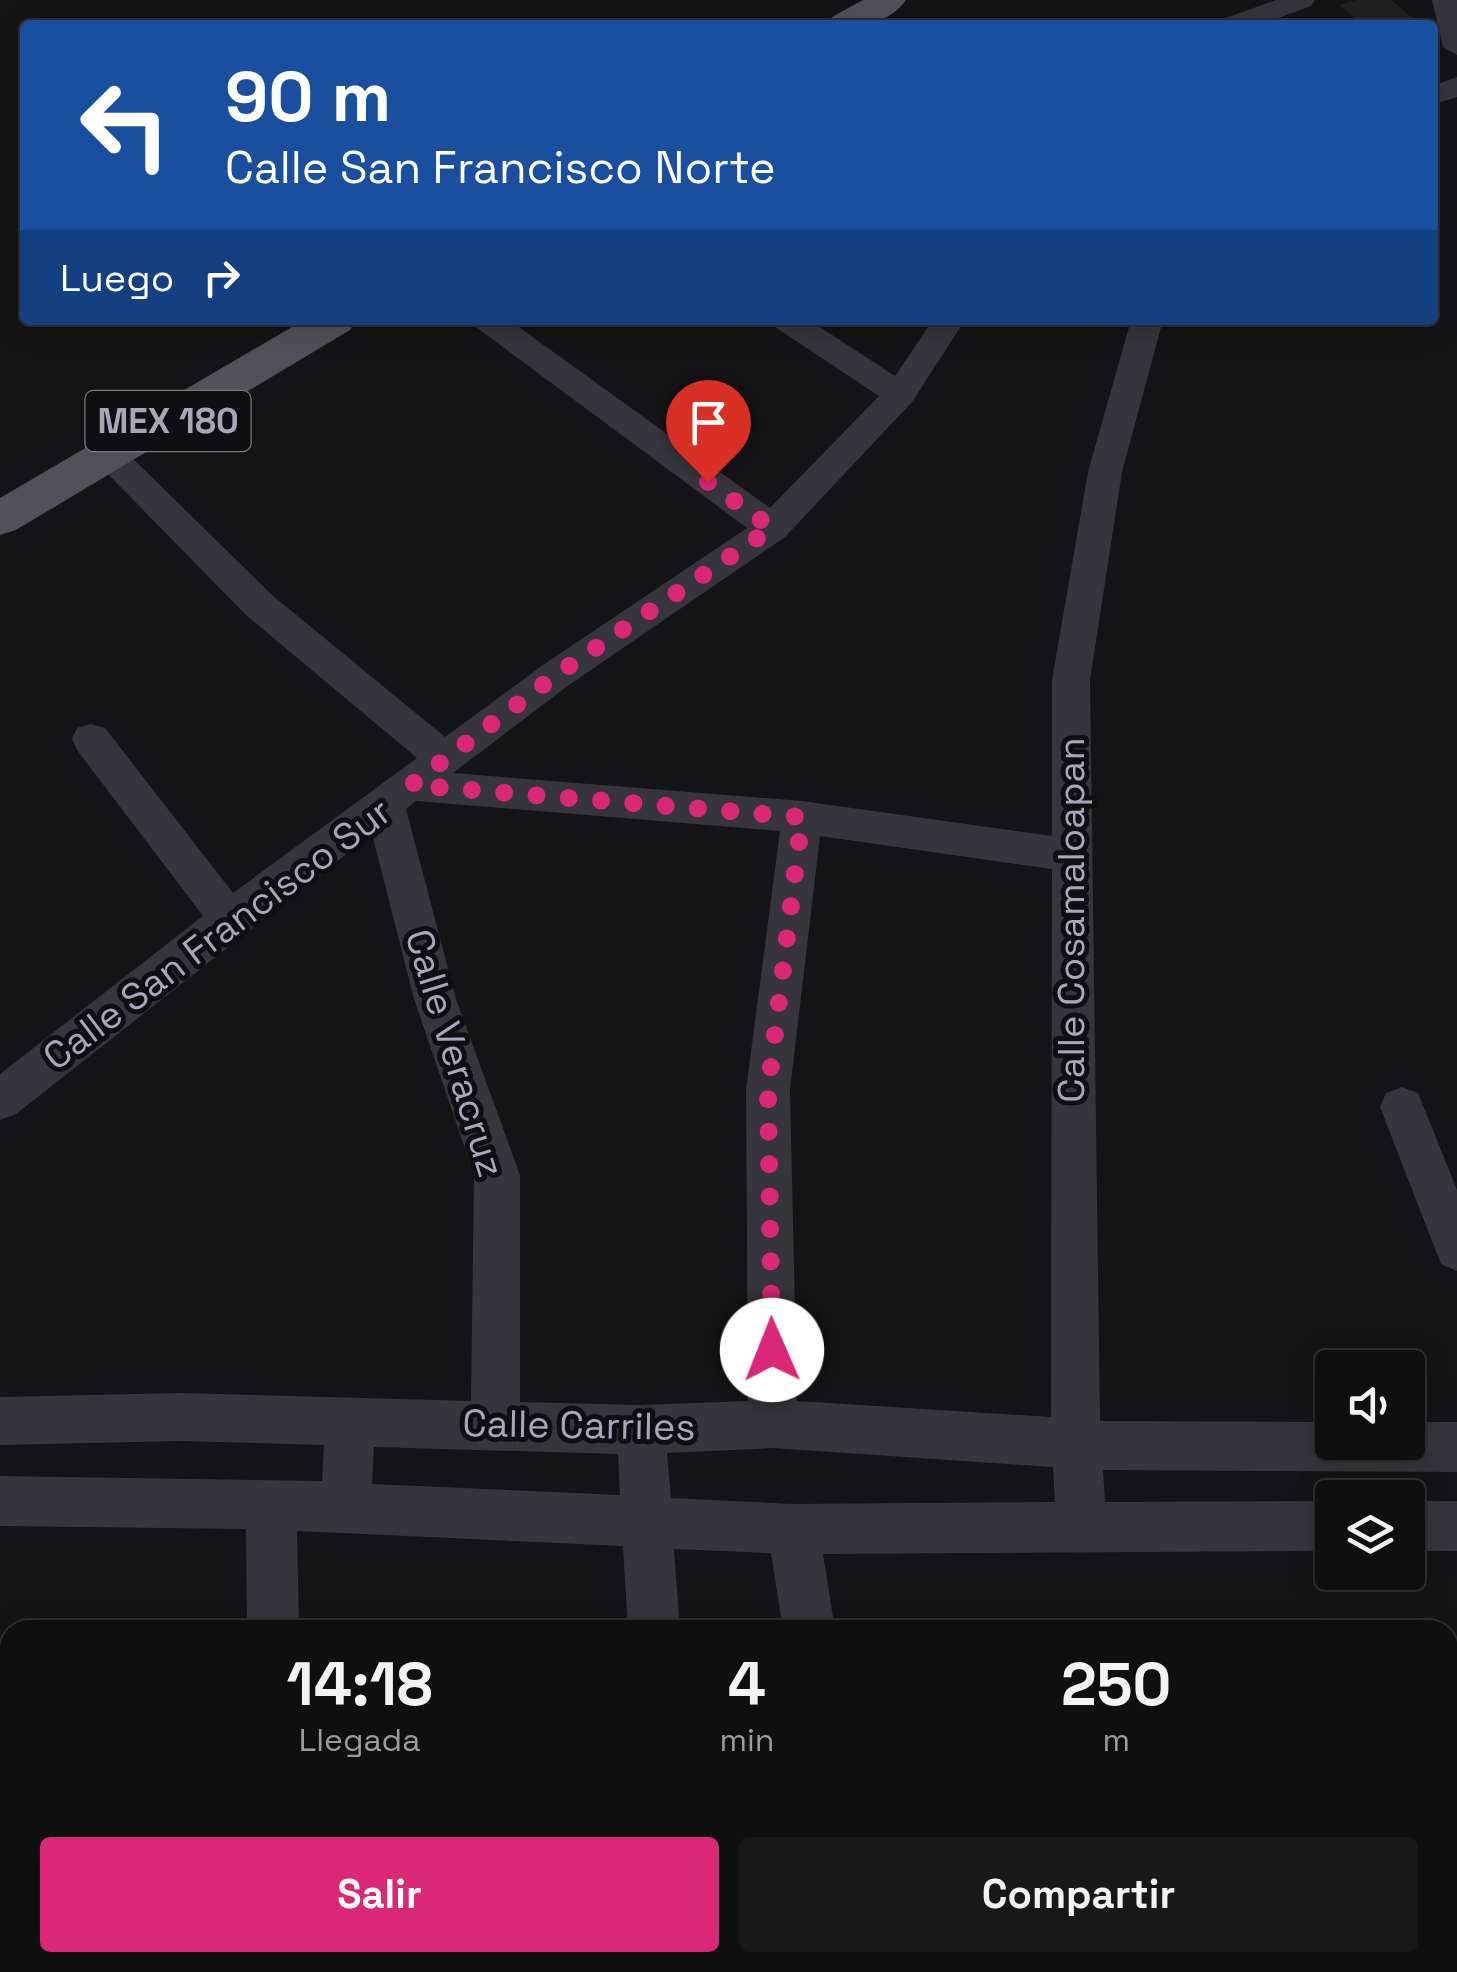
<!DOCTYPE html>
<html lang="es">
<head>
<meta charset="utf-8">
<style>
	body { margin:0; font-family:"Space Grotesk",sans-serif; background:#181819; color:#f1f3f6; height:100vh; display:flex; flex-direction:column; font-size:38px; white-space:nowrap }
	* { box-sizing:border-box; margin:0 }
	p { font-size:32px; color:#9b9c9f }
	.icon { flex:none; width:55px; height:55px; fill:none; stroke:currentColor; stroke-width:2; stroke-linecap:round; stroke-linejoin:round }
	.map { position:relative; flex:1; overflow:hidden }
	.details { position:absolute; left:0px; top:1620px; width:1458px; height:352px; display:flex; flex-direction:column; background:#0f0f10; border-radius:30px 30px 0 0; box-shadow:0 5px 25px #0003,0 0 0 2px #2f2f30 }
	.details>* { flex:none }
	.banner { position:absolute; left:20px; top:20px; width:1418px; height:305px; border-radius:10px; box-shadow:0 5px 25px #0003,0 0 0 2px #2f2f30; background:#1a4fa0; color:#fff; overflow:hidden }
	.buttons { position:absolute; left:1315px; top:1350px; display:grid; gap:20px }
	.buttons a { display:grid; place-items:center; width:110px; height:110px; border-radius:10px; background:#0f0f10; box-shadow:0 5px 25px #0003,0 0 0 2px #2f2f30; font-size:50px }
	.pin { position:absolute; display:grid; place-items:center; width:85px; height:85px; color:#fff; margin:-102px -42px; border-radius:50% 50% 50% 0; rotate:-45deg; box-shadow:0 0 10px #0007 }
	.pin .icon { rotate:45deg }
	.me { position:absolute; width:110px; margin:-55px; rotate:359deg; stroke-linejoin:round; filter:drop-shadow(0 0 8px #0008) }
	.turn { display:flex; align-items:center; gap:35px; height:210px; padding:0 40px; font-size:45px }
	.turn .icon { width:130px; height:130px; stroke-width:2.5 }
	.turn b { display:block; font-size:70px; line-height:85px }
	.then { display:flex; align-items:center; height:95px; padding:0 40px; background:#0003; gap:20px; font-size:38px }
	.eta { display:flex; justify-content:space-evenly; align-items:center; height:170px; text-align:center }
	.eta b { font-size:60px; font-weight:800; line-height:70px }
	.cta { display:flex; gap:20px; margin-top:auto; padding:20px 40px }
	.cta a { flex:1; height:115px; border-radius:10px; background:#db2777; color:#fff; font-size:40px; font-weight:800; line-height:115px; text-align:center }
	.cta a+a { background:#181819; color:#f1f3f6 }
	.map>svg:first-child { display:block }
	.built { fill:#202023 }
	.lines { fill:none; stroke-linecap:round; stroke-linejoin:round }
	.minor { fill:#35353b; fill-rule:evenodd }
	.major { fill:#51515a; fill-rule:evenodd }
	.route { stroke:#db2777; stroke-width:18; stroke-dasharray:0 32.4 }
	.labels { text-anchor:middle; stroke-width:10; stroke-linejoin:round; paint-order:stroke }
	.shield { fill:#0f0f11; stroke:#787a85; stroke-width:2.5 }
	.shield-label { font-size:35px; font-weight:bold; fill:#a5a8b7 }
	.street-label { font-size:38px; fill:#a5a8b7; stroke:#0f0f11 }
</style>
</head>
<body>
<div class="map">
<svg width="1457" height="1972" viewBox="0 0 1457 1972">
	<rect width="100%" height="100%" fill="#141416"/>
	<path class="built" d="M1357,0H1391L1421,25H1363L1339,5Z"/>
	<g class="lines">
		<path class="minor" d="M1276,0H1315L1311,6L1259,25H1219L1223,19Z
			M1432,0H1457V55L1443,47Z
			M1457,77V97L1432,105V86Z
			M471,320H509L770,508L879,396L775,327L770,320H809L895,376L933,320H965L912,402L785,537L569,685L453,773L802,801L1052,836V680L1088,472L1131,320H1163L1122,472L1090,680L1100,1421L1332,1422V1442H1408V1422H1457V1472L1103,1470L1105,1502L1332,1501V1551L823,1554L835,1630H783L771,1553L674,1549L680,1630H628L623,1546L297,1531L299,1630H247L246,1529L0,1526V1476L322,1481L324,1445L181,1441L0,1445V1397L181,1393L471,1401L474,1175L414,999L372,834L16,1114L0,1120V1074L203,916L77,750L72,739L77,728L91,724L105,728L233,893L417,758L246,615L98,464L93,456L98,448L110,444L122,448L272,595L445,737L543,665L747,528L476,327ZM416,801L780,831L746,1090L748,1401L641,1405L520,1402V1175L456,999L406,809ZM820,836L1052,869L1051,1417L797,1401L790,1090ZM374,1447L618,1454L620,1495L372,1484ZM773,1448L1053,1467L1055,1502L793,1504L671,1498L667,1453Z
			M1402,1087L1418,1093L1457,1190V1271L1441,1264L1380,1107L1386,1093Z
			M1408,1501H1457V1551H1408Z
			M10,1925V1962H35L31,1972H0V1926Z
			M248,1962H306V1972H248Z
			M670,1962H728L729,1972H671Z
			M831,1962H889L890,1972H832Z"/>
		<path class="major" d="M863,0H906C887,27 856,25 827,25L832,17Z
			M304,320H356L350,330L16,530L0,535V498Z"/>
	</g>
	<g class="lines">
		<path class="route" d="M708,482L772,528L556,675L411,785L802,817L768,1090L772,1350"/>
	</g>
	<g class="labels">
		<rect class="shield" x="85.5" y="391" width="165" height="60" rx="8"/>
		<g class="shield-label">
			<text x="168" y="433">MEX 180</text>
		</g>
		<g class="street-label">
			<text transform="translate(1071 920) rotate(-90)" y="13">Calle Cosamaloapan</text>
			<text transform="translate(217 934) rotate(-37)" y="13">Calle San Francisco Sur</text>
			<text transform="translate(455 1053) rotate(73)" y="13">Calle Veracruz</text>
			<text transform="translate(579 1425) rotate(1)" y="13">Calle Carriles</text>
		</g>
	</g>
</svg>
<div class="buttons">
<a><svg class="icon" aria-label="sound" viewBox="0 0 24 24"><path d="M4 9h4l5-4v14l-5-4H4zM17 9q2 3 0 6"/></svg></a>
<a><svg class="icon" aria-label="layers" viewBox="0 0 24 24"><path d="M12 4l9 5-9 5-9-5zM3 14l9 5 9-5"/></svg></a>
</div>
<div class="pin" style="left:708px;top:482px;background:#d93025"><svg class="icon" aria-label="arrive" viewBox="0 0 24 24"><path d="M6 21V4h12l-3 4 3 4H6"/></svg></div>
<svg class="me" style="left:772px;top:1350px" viewBox="-20 -20 40 40"><circle r="19" fill="#fff"/><path d="M0-13L10 11 0 6-10 11z" fill="#db2777"/></svg>
<div class="banner">
<div class="turn"><svg class="icon" aria-label="left" viewBox="0 0 24 24"><path d="M17 20v-9H6M10 6l-5 5 5 5"/></svg><div><b>90 m</b>Calle San Francisco Norte</div></div>
<div class="then">Luego<svg class="icon" aria-label="right" viewBox="0 0 24 24"><path d="M7 20v-9h11M14 6l5 5-5 5"/></svg></div>
</div>
<section class="details">
<div class="eta">
<div><b>14:18</b><p>Llegada</p></div>
<div><b>4</b><p>min</p></div>
<div><b>250</b><p>m</p></div>
</div>
<div class="cta"><a>Salir</a><a>Compartir</a></div>
</section>
</div>
</body>
</html>
